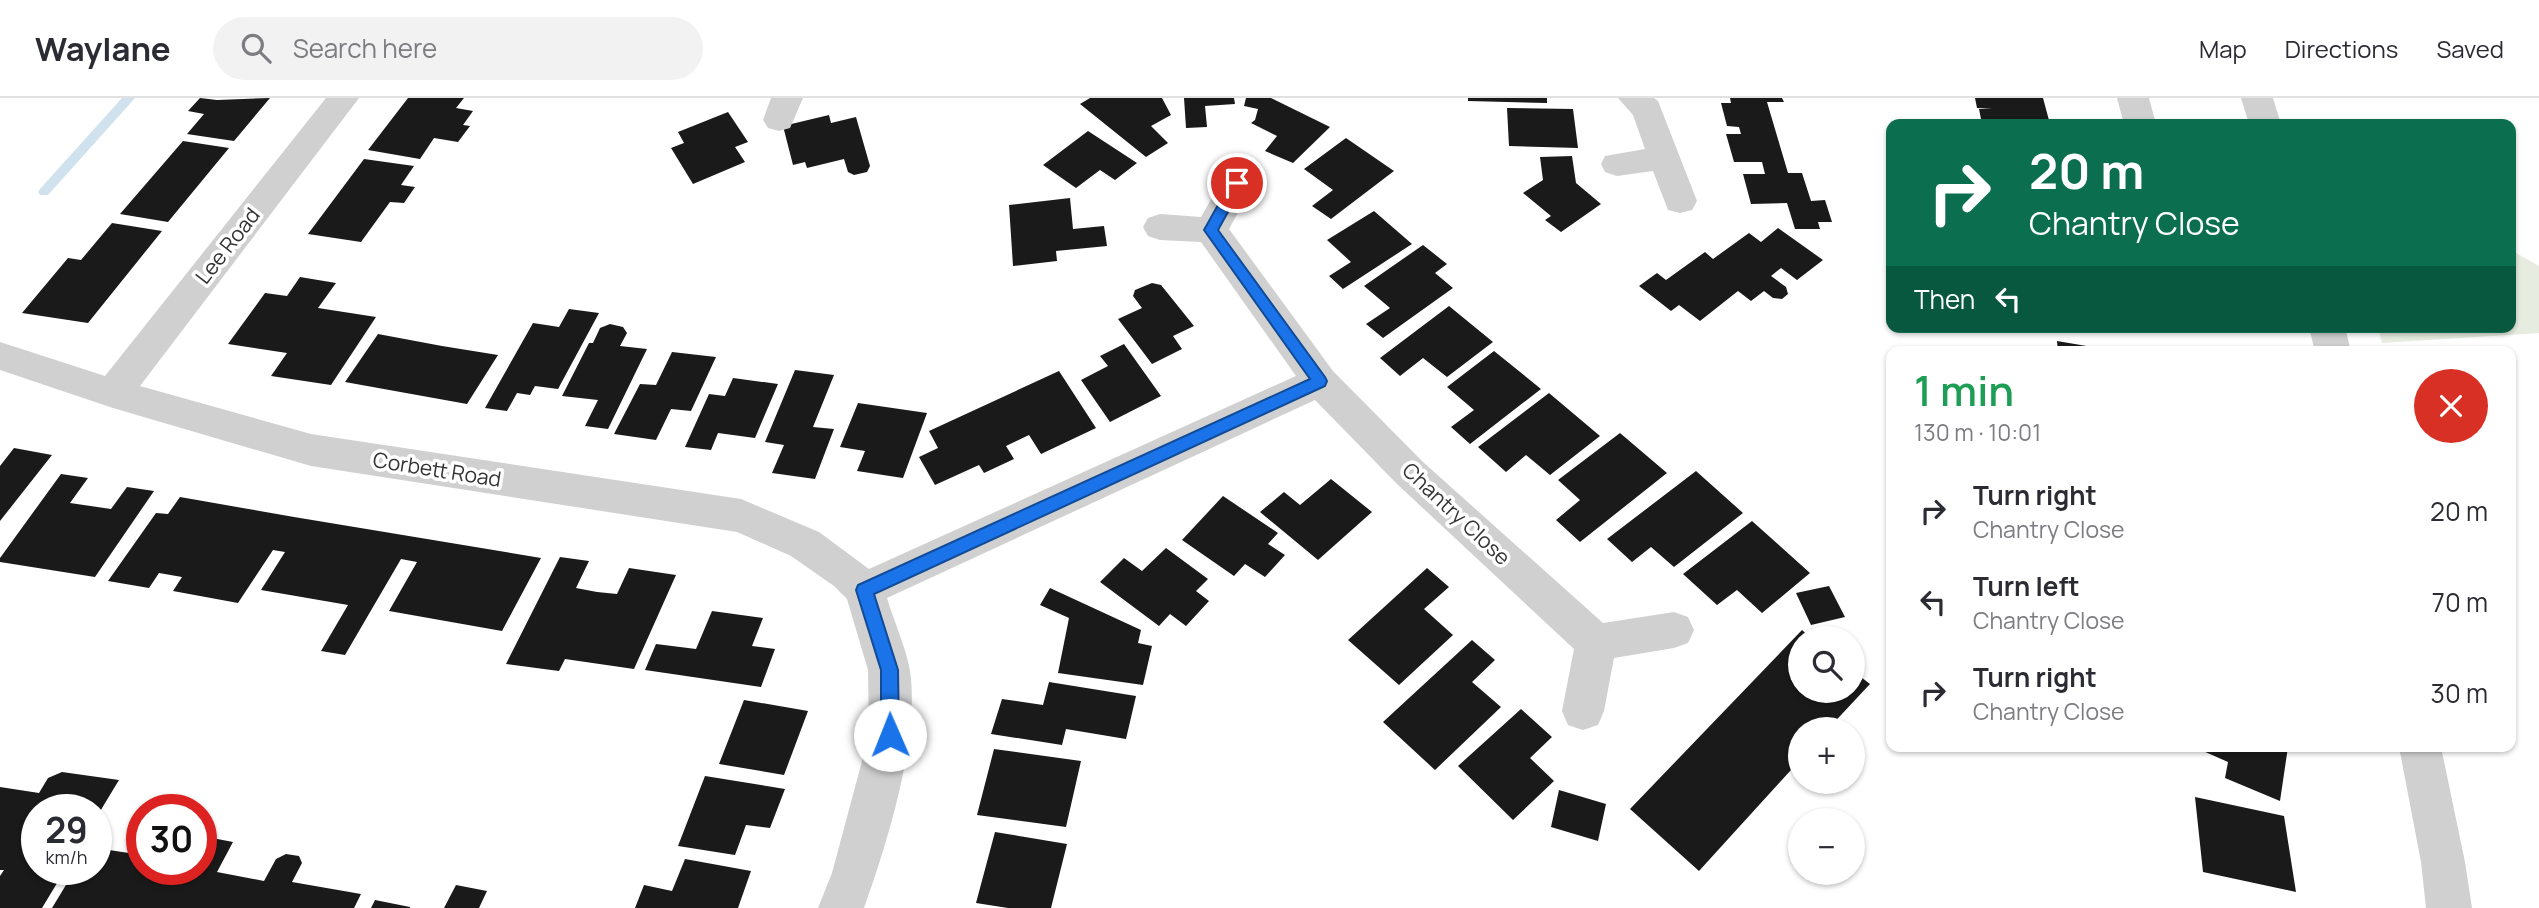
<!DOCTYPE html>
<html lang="en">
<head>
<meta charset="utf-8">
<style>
	body { margin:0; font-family:Manrope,sans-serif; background:#f2f2f3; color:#2b2b33; height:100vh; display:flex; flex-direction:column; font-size:26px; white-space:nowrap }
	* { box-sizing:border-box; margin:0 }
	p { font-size:23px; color:#7c7c81 }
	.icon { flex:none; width:38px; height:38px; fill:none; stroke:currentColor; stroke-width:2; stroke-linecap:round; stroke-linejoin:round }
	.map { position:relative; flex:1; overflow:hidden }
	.panel { position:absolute; left:1886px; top:248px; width:630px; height:406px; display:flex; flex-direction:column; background:#fff; border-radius:14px; box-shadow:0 2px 5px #0004 }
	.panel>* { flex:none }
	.guide { position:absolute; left:1886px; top:21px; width:630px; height:214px; border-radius:14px; box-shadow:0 2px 5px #0004; background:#0b6e4f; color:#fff; overflow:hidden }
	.tools { position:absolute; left:1788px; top:528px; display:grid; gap:14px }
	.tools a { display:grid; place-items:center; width:77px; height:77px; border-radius:50%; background:#fff; box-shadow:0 2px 5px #0004; font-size:35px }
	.speed { position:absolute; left:21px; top:696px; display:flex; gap:14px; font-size:35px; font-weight:700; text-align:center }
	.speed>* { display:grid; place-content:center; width:91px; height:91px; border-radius:50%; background:#fff; box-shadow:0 2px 5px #0004; line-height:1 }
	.speed small { font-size:18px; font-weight:400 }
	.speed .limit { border:10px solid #d22; background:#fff; color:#111 }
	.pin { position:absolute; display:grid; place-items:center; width:60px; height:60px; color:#fff; margin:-30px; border:4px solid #fff; border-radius:50%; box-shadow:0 2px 7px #0007 }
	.me { position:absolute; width:77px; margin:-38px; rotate:359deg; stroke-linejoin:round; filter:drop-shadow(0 0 5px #0008) }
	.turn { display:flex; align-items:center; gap:24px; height:147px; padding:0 28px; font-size:32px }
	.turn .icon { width:91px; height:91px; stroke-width:2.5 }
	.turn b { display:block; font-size:49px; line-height:60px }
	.then { display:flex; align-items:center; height:66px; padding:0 28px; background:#0003; gap:14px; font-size:26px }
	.round { display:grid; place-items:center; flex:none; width:74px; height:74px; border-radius:37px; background:#f2f2f3 }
	.head { display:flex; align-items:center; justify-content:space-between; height:119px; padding:0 28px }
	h1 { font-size:42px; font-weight:600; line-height:52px; color:#1e9e55 }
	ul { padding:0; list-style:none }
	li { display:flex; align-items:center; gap:21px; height:91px; padding:0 28px }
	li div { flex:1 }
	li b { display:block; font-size:26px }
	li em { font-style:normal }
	header { display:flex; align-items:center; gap:42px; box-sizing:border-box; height:98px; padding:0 35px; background:#fff; border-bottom:2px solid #e1e1e2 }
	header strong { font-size:33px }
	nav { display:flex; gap:38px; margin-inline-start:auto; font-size:24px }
	.search { width:490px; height:63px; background:#f2f2f3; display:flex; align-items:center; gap:18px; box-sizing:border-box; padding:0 24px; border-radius:38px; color:#7c7c81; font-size:26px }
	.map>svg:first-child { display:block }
	.green { fill:#e6ecdf }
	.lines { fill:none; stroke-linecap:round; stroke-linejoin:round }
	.stream { fill:#cfe2ee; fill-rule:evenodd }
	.building { fill:#1a1a1a }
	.minor { fill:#d0d0d0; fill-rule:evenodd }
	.route { fill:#1a73e8; stroke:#114b97; stroke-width:2 }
	.labels { text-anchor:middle; stroke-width:7; stroke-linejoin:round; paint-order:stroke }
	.street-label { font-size:21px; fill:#333; stroke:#fff }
</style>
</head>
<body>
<header>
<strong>Waylane</strong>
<div class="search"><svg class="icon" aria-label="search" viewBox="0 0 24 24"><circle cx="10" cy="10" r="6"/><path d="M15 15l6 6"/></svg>Search here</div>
<nav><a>Map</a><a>Directions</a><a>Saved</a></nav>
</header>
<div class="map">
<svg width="2539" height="810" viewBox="0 0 2539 810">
	<rect width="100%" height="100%" fill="#fff"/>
	<path class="green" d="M2511,152L2539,168V235L2382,245L2378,229H2511Z"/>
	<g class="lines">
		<path class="stream" d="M122,0H135L48,97H40L38,94L40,91Z"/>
	</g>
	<path class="building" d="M200,0L217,2L270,0L234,43L187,36L204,16L188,13Z
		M408,0H464L456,10L473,13L463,27L470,28L458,44L434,40L420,61L368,52Z
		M1090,0H1162L1171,17L1151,28L1168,45L1146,59L1080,6Z
		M1184,0H1234L1235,6L1205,8L1207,29L1186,30Z
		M1246,0H1271L1330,29L1293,65L1265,53L1277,38L1251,25L1255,22L1258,11L1244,8Z
		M1468,0H1547V5L1468,3Z
		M1730,0H1782L1784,4H1767L1788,75H1802L1811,103L1825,102L1832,124H1818L1820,131H1795L1787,105L1751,106L1743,76H1765L1762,64H1734L1726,36H1741L1739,29L1727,28L1721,5H1731Z
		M1975,0H2043L2050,26H1982L1979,11H1992L1977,10Z
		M1507,10L1573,11L1578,50L1509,48Z
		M728,14L748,44L735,49L745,64L693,86L671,50L684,45L678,34Z
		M829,17L831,25L856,19L870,68L867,74L854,77L848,74L844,61L807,70L805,64L793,67L783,28Z
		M1088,33L1137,65L1115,82L1100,72L1076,90L1043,67Z
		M1346,40L1394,73L1331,121L1312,108L1333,92L1304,71Z
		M183,43L229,50L168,124L120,116Z
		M1572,58L1576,85L1601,106L1561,134L1545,122L1551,118L1523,95L1543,82L1540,59Z
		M364,61L414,68L401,87L415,89L404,105L390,104L361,144L308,136Z
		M1070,100L1073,131L1104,128L1107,148L1056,153L1057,163L1013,168L1009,107Z
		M1374,113L1412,146L1343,191L1329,178L1351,164L1327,142Z
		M112,125L162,133L88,225L22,215L68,160L81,162Z
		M1778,130L1823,162L1797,182L1781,170L1771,178L1786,189L1788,196L1782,201L1773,200L1764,193L1751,203L1738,193L1700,223L1679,207L1671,213L1639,188L1657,175L1666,182L1705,154L1713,161L1749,135L1761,144Z
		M1423,147L1447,166L1435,175L1453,190L1383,240L1366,226L1390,210L1364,188Z
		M300,179L336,185L318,210L376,219L331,287L271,278L287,255L228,246L265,195L287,198Z
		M1152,185L1161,187L1194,228L1173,238L1182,251L1152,266L1118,221L1142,210L1133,198L1135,192Z
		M1449,208L1493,244L1447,279L1423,260L1400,278L1380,260Z
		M569,211L599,215L558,291L535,288L530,297L517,295L507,313L485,310L533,225L559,229Z
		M610,226L623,229L627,235L620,248L647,251L608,331L585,328L598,302L562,298L589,245H593L600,230Z
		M378,236L442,248L498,257L467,306L345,284Z
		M2057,243L2110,252V254H2058Z
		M1124,246L1161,298L1110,324L1081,282L1108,268L1100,258Z
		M1494,253L1541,291L1470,346L1451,329L1474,312L1447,289Z
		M672,254L716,259L691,313L671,311L656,342L614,336L640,286L656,287Z
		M795,272L834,277L813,329L834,331L815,381L772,375L784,347L765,344Z
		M1059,273L1096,330L1041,356L1029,337L1006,348L1014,361L984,375L979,367L935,387L919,359L938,350L929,333Z
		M733,280L778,286L755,340L718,335L711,352L685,349L709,296L725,298Z
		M1549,295L1600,338L1550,377L1526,357L1506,374L1478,349Z
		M858,305L927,315L903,380L857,373L865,353L840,349Z
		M1620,335L1667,375L1580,444L1556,422L1580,402L1558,382Z
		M14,350L52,357L0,423V368Z
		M1696,373L1743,415L1674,469L1651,449L1632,464L1607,441Z
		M61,376L88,380L70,405L111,411L127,389L154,393L95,479L0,464V460Z
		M1331,381L1372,414L1318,462L1260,414L1284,394L1300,407Z
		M1223,398L1278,435L1268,446L1285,457L1265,479L1245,466L1234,478L1182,442Z
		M180,399L294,419L541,460L502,533L389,513L417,464L401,461L345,557L321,553L348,507L261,492L285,454L273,452L238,505L173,493L182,479L159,475L149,490L108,483L156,415L168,416Z
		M1752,423L1810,475L1762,515L1737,492L1717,507L1683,476Z
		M1166,450L1208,481L1196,493L1209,503L1186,528L1170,516L1159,528L1100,484L1124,460L1142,473Z
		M560,459L589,463L576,490L597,494L617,496L629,470L676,477L634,571L565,561L559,573L506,566Z
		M1427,470L1449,489L1424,511L1453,537L1399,587L1348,542Z
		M1829,488L1845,519L1811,527L1796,495Z
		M1050,490L1141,532L1138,545L1152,548L1143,587L1058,575L1069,520L1040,507Z
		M712,513L763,520L752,548L775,551L761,589L645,572L656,546L696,551Z
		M1802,532L1812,541H1801V593H1853V573L1870,586L1827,632H1801V661L1699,773L1630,711Z
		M1472,542L1495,562L1472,584L1501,609L1435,672L1383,624Z
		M1049,584L1136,598L1126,641L1066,631L1062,647L991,636L1002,601L1043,607Z
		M744,602L808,613L784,677L719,666Z
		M1521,611L1552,639L1530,660L1554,683L1513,722L1458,668Z
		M2194,649H2288L2280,703L2225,680L2228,664Z
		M994,651L1081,663L1066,729L977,717Z
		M62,674L119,682L96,720V712H37V772H65L42,810H0V778L4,772H0V689L39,695L48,680Z
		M705,678L785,691L770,730L746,727L735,757L678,748Z
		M1559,692L1606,706L1598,743L1551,729Z
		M2195,699L2284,718L2296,794L2203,774Z
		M995,734L1067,746L1051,810H1008L976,805Z
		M207,739L233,744L217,774L264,783L276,761L286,756L299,758L302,765L292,784L361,796L354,810H52L75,772H96V750L142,757V772H201V748Z
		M685,761L751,773L738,810H635L644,787L672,793Z
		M456,787L487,793L479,810H444Z
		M375,802L410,809V810H371Z"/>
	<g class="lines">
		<path class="minor" d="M326,0H359L140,288L311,336L741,401L819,434L869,471L1296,278L1201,144L1160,142L1148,138L1143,129L1148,120L1160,116L1201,119L1225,77L1237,73L1249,77L1254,85L1229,131L1333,273L1423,364L1603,525L1674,514L1688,519L1694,532L1688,545L1674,550L1614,560L1604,613L1598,627L1583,632L1568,627L1562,613L1574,551L1397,386L1315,302L887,500C894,524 906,549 910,573C920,640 887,746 864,810H818L832,775L869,637L868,572L847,501L834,488L791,458L737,434L311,368L113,310L0,272V244L105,278Z
			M771,0H803L790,30L779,33L768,30L763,22Z
			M1618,0H1654L1658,3L1697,103L1692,112L1680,115L1668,112L1653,73L1617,78L1605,74L1601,66L1605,58L1645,51L1633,17Z
			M2117,0H2149L2156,26H2124Z
			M2241,0H2273L2281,26H2249Z
			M2309,229H2345L2351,254H2315Z
			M2399,649H2441L2465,764L2472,810H2426L2421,764Z"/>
	</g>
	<path class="route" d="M1237,80L1244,85L1218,132L1325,279L1327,283L1325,288L874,496L898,572L899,637L896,643L890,645L884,643L881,637V572L856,492L858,487L1310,281L1204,132L1232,82Z"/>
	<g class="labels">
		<g class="street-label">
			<text transform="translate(228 148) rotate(-52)" y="7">Lee Road</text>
			<text transform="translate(437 372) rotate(9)" y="7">Corbett Road</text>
			<text transform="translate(1456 416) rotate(43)" y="7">Chantry Close</text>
		</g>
	</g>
</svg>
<div class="tools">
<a><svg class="icon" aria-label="search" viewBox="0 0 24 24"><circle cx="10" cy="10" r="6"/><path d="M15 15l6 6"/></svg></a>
<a>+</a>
<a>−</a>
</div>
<div class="speed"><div>29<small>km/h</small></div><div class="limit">30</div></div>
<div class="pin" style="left:1237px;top:85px;background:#d93025"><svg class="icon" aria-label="arrive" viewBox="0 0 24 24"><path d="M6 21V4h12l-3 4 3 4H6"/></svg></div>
<svg class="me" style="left:890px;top:637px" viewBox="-20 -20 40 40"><circle r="19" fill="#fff"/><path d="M0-13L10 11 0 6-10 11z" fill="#1a73e8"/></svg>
<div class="guide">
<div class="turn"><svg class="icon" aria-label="right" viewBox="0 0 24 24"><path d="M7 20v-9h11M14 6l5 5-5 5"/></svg><div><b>20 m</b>Chantry Close</div></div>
<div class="then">Then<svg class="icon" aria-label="left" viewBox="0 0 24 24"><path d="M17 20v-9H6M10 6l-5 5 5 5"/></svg></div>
</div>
<section class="panel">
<div class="head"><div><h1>1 min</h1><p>130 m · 10:01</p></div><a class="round" style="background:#d93025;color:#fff"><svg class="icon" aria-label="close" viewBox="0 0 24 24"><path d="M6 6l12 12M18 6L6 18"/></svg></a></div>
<ul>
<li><svg class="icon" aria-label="right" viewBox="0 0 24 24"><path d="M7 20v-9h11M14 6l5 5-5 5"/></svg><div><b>Turn right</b><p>Chantry Close</p></div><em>20 m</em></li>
<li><svg class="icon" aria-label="left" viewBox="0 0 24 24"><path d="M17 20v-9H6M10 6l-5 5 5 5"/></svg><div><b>Turn left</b><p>Chantry Close</p></div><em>70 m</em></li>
<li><svg class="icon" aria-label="right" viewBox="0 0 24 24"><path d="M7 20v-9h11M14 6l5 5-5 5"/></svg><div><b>Turn right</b><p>Chantry Close</p></div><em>30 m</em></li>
</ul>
</section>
</div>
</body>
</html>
